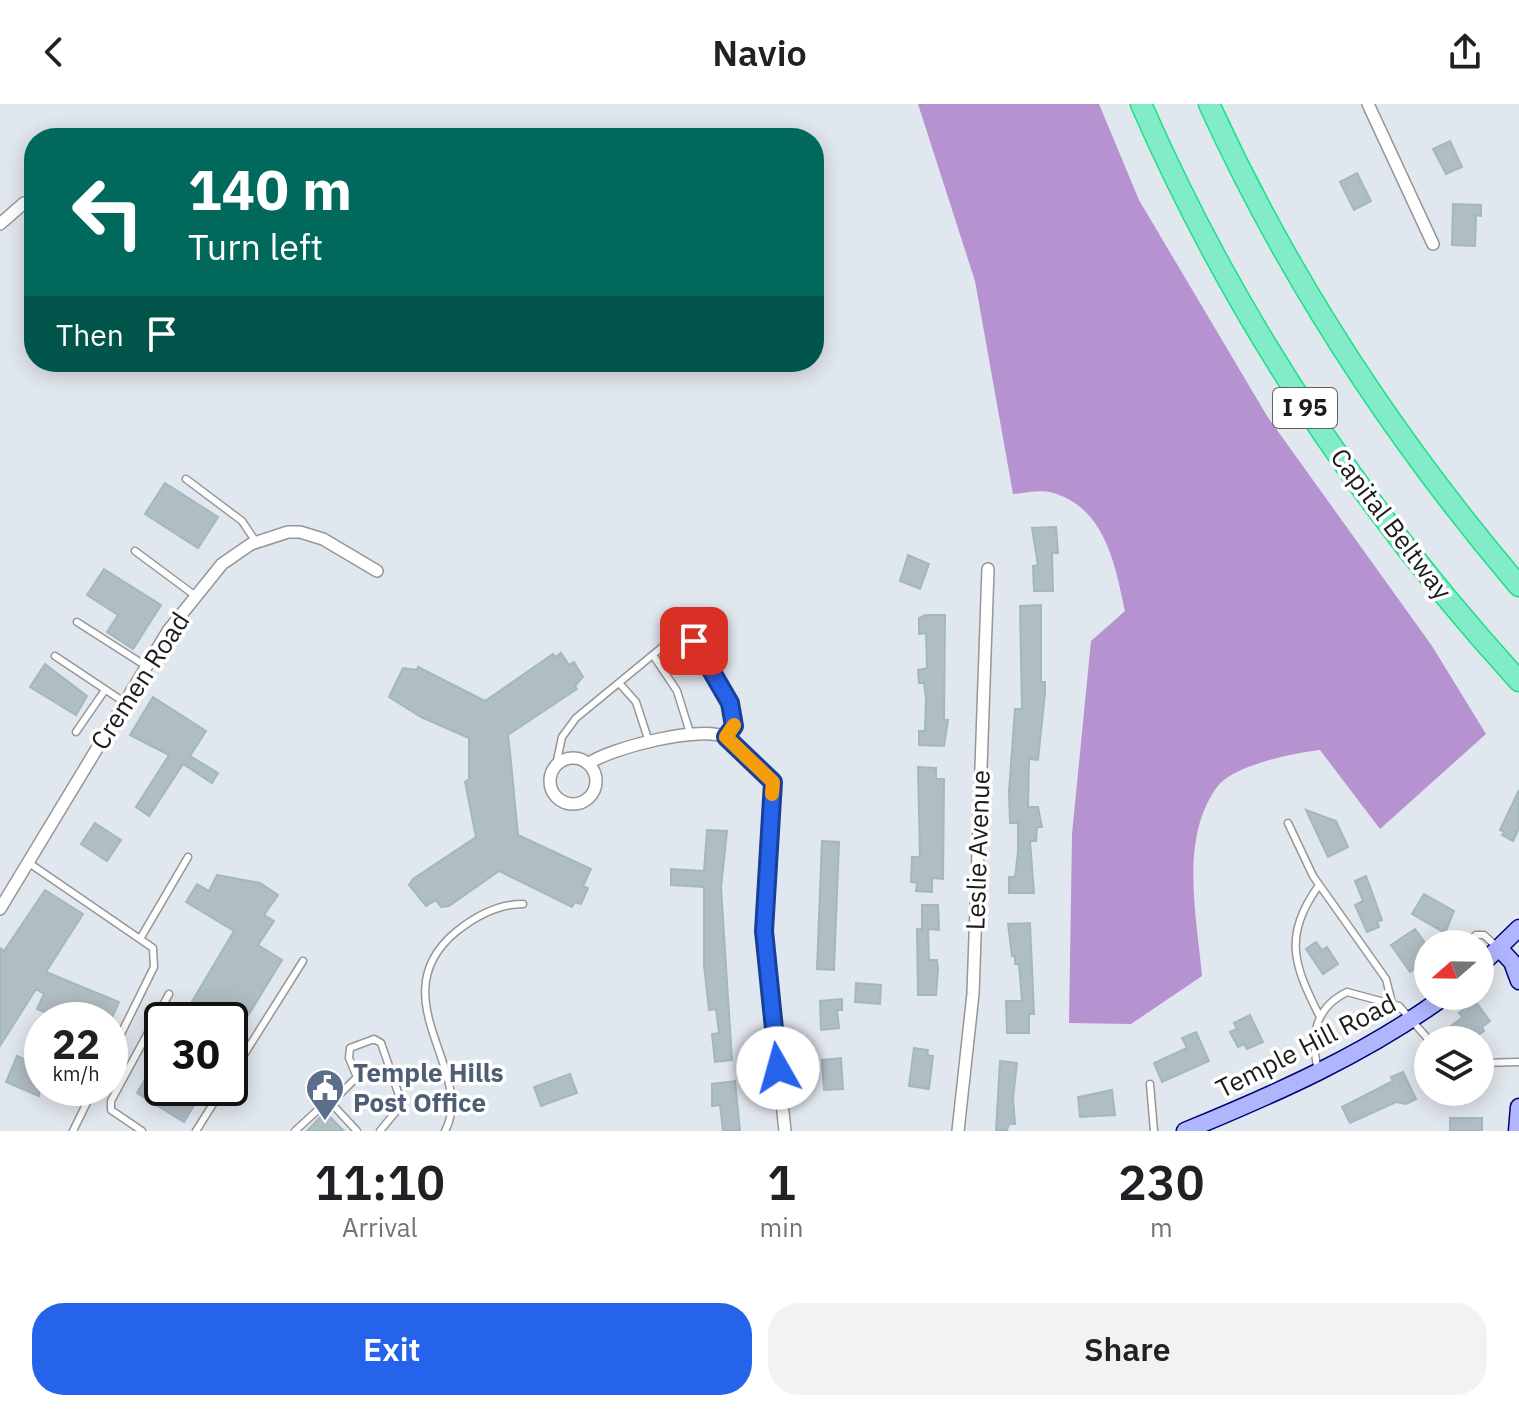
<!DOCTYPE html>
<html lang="en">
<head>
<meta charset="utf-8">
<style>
	body { margin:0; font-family:"IBM Plex Sans",sans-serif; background:#f2f2f2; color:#202124; height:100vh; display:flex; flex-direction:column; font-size:30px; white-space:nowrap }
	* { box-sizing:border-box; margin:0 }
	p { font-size:26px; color:#757577 }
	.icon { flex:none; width:44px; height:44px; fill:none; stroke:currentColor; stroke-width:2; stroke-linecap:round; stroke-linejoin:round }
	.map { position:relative; height:1027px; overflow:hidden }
	.details { display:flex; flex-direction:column; background:#fff; flex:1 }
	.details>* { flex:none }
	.top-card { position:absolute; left:24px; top:24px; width:800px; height:244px; border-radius:32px; box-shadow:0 4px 20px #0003; background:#00695c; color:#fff; overflow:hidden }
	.needle { width:52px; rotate:250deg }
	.controls { position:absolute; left:1414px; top:826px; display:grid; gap:16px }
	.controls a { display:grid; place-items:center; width:80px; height:80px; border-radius:50%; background:#fff; box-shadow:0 4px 20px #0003; font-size:40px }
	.speed { position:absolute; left:24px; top:898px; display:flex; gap:16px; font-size:40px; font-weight:700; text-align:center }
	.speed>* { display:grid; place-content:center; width:104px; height:104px; border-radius:50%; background:#fff; box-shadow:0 4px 20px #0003; line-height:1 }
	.speed small { font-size:20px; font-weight:400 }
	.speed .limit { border:4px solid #111; border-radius:12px; background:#fff; color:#111 }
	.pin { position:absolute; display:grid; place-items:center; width:68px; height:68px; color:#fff; margin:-34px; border-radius:16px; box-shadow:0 4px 12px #0006 }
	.me { position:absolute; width:88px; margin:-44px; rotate:353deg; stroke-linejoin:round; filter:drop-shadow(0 0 6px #0008) }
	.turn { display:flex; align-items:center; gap:28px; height:168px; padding:0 32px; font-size:36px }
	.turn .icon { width:104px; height:104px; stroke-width:2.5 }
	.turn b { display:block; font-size:56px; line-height:68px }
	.then { display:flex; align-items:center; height:76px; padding:0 32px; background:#0003; gap:16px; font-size:30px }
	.eta { display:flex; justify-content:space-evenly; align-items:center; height:136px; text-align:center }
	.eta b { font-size:48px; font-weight:600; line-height:56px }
	.action { display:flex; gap:16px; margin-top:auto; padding:16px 32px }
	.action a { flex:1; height:92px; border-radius:32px; background:#2563eb; color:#fff; font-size:32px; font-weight:600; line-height:92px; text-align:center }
	.action a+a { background:#f2f2f2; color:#202124 }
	header { display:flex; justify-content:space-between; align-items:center; height:104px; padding:0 32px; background:#fff; font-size:36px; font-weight:600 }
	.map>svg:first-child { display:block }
	.forest { fill:#b692d1 }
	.building { fill:#b0bdc2; stroke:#a2b8c1; stroke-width:2 }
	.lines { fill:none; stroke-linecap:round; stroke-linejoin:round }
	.lane-casing { stroke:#969696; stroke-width:9 }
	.street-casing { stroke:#969696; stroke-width:14 }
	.secondary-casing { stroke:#000376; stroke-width:19 }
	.highway-casing { stroke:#17e381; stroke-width:23 }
	.lane { stroke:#fff; stroke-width:6 }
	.street { stroke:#fff; stroke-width:11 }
	.secondary { stroke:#afb6fe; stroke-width:16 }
	.highway { stroke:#82ecca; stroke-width:20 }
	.route-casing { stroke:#184099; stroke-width:20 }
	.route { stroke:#2563eb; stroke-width:14 }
	.slow { stroke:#f59e0b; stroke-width:14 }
	.labels { text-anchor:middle; stroke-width:7; stroke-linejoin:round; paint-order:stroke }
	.shield { fill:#fff; stroke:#606060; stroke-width:2 }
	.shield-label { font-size:24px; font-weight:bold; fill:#1c1c1c }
	.street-label { font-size:26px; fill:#1c1c1c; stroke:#fff }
	.service-label { font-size:26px; font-weight:bold; fill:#4e5e75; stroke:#fff; text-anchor:start }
</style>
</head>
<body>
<header><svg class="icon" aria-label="back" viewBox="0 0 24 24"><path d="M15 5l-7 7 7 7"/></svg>Navio<svg class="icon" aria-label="share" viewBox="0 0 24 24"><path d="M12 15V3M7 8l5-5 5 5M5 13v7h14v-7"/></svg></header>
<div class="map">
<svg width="1519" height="1027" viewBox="0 0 1519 1027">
	<rect width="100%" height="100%" fill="#e1e7ee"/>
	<path class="forest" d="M918,0H1099L1139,96L1267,312L1432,542L1486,630L1380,725L1320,646C1294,649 1233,661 1217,683C1179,735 1197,813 1202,872L1131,920L1069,919L1072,730L1091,537L1125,507C1115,460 1105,402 1050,388C1040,386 1024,389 1013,390L975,177Z"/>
	<path class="building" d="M1450,37L1462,63L1446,70L1433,45Z
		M1357,69L1371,97L1354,106L1340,78Z
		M1453,100L1481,101V112L1476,111L1475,142L1452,141Z
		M165,379L218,413L198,444L145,410Z
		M1056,423L1058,449H1052L1053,487H1034L1033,462L1038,461L1032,424Z
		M908,451L929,460L920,485L900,477Z
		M104,465L161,501L133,545L107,528L118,511L87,491Z
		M1041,501V578H1045V589L1038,656L1029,655L1028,703H1038L1042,723H1037L1036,737H1030L1034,789H1009V773H1015L1018,748V719H1010L1009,687L1015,605H1022L1020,502Z
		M925,511H945L944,616H948L944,642L919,641V627H925L926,594L924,579H919L918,566L927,564L926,529L919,530V514Z
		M561,549L569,561L574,558L583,573L575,582L577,585L508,631L510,648L518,731L591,765L583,782L588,784L581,800L575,798L572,803L499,767L449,802L441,803L436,796L426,802L409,781L413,775L476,733L465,678L469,675V634L421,613L389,593L403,564L417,566L418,563L485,597L553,550L555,553Z
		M45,560L87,592L76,611L30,583Z
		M153,593L206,627L190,652L218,669L212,679L183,660L149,712L136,703L169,651L130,631Z
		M918,663L936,664V675H944L943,775L932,774V788L916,787L917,779L911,778L912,753H920Z
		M1519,686V724L1513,737L1502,731L1504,728L1500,726Z
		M1306,706L1336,717L1348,743L1328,753Z
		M95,719L121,736L107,757L81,740Z
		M707,726L727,727L721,784L732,956L715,958L712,930L719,929L716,905L709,906L704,861V783L671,781V765L704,767Z
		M822,737L839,738L834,866L817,865Z
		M217,771L260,779L278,791L264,811L274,817L258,841L282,856L230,941V916H181L234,827L186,798L197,780L209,787Z
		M1366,772L1382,816L1377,818L1379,823L1367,828L1355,801L1363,797L1355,777Z
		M45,786L83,810L46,868L119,898L111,916H65L37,905L44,890L36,885L0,942V844L4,847Z
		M1424,790L1454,807L1445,829L1412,810Z
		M922,801H938L939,826L928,825L929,856H937L938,865L936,891H918L917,825H922Z
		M1030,819L1034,910H1029V929H1007L1006,897H1022L1019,860H1015V852H1012L1008,820Z
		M1415,825L1428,843V856L1410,868L1391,841Z
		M1316,838L1322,846L1327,843L1338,860L1323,870L1306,845Z
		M856,879L881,881L880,900L855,898Z
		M842,895V906H837L839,924L821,926L820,897Z
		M1475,897L1490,917L1482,923L1484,927L1478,931L1481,936H1461L1451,922L1463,913L1459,909Z
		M1250,911L1263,938L1247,945L1244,940L1238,943L1230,928L1237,925L1234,919Z
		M1196,928L1209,957L1162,978L1154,959L1187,944L1182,934Z
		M914,944L928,946L927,951L933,952L929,985L909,982Z
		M162,947V984H204L184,1018L137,989Z
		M17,952L42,963L39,992L6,978Z
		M841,954L843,985L824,986L822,956Z
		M1000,957L1017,959L1013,994L1015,1020H1009L1007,1026H996Z
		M1403,968L1416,995L1406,1000L1396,998L1350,1019L1342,1003L1393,977L1391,973Z
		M570,970L577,989L541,1002L534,983Z
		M735,977L740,1027H723L720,1001L712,1002V980Z
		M1112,986L1115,1011L1080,1013L1078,993Z
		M325,1008L344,1027H307Z
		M1450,1014H1482V1027H1450Z"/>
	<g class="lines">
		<g class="lane-casing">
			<path id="lane" d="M186,375L242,417L256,438
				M135,447L197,493
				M77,518L146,562
				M653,551L677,587L691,632
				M55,552L124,598
				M619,579L636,598L649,638
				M76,628L105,586
				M556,661L562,633L576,614L683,526C709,551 728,587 734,622L726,633
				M1288,719L1313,772L1386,875L1392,899
				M29,759L153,844L154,863L110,952
				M1319,781C1283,832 1293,860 1320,913
				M140,835L188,753
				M1466,840L1476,831H1484L1496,842
				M1480,959L1519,958
				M1318,966C1310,933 1314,904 1347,888L1399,902L1429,936
				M230,973L303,857
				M1150,980L1154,1027
				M73,1027L94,984
				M142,1027L111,1006V997L169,890
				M196,1027L223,984
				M295,1027L321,1003L331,999
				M357,1027L331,999L357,973L349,954L350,944L374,935L381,939L402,1000L380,1027
				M445,1027C477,968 377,892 457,827C477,811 498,800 523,800"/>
		</g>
		<g class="street-casing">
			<path id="street" d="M1368,0L1433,140
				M0,120L24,99
				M550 677a23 23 0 1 1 46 0a23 23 0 1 1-46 0Z
				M588,660C610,644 703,620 727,634C744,644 760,664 773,678L764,827L785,1027
				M0,805L168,527L222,460L251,440L288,428H300L323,435L377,467
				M958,1027L973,890L988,465"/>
		</g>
		<g class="secondary-casing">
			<path id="secondary" d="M1499,844L1512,858L1519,877
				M1480,862L1519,824
				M1185,1027C1275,990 1366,950 1445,892
				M1517,1027L1519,1003"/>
		</g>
		<g class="highway-casing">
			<path id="highway" d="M1141,0C1234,213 1362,405 1519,577
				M1209,0C1289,175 1394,335 1519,482"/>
		</g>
		<use href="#lane" class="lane"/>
		<use href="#street" class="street"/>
		<use href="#secondary" class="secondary"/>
		<use href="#highway" class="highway"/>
	</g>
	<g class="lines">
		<g class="route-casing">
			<path id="route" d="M694,537L730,599L734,622L726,633L773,678L764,827L778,964"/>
		</g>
		<use href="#route" class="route"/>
		<path class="slow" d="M734,621L726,633L773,678L772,690"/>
	</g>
	<defs>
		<g id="civic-pin" transform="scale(2)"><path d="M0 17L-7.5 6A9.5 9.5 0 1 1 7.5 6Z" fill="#5c6f8a" stroke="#fff"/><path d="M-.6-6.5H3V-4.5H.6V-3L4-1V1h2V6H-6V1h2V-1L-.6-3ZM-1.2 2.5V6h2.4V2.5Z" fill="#fff"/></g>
	</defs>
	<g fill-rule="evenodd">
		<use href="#civic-pin" x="325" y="984"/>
	</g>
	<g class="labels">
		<rect class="shield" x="1273" y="284" width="64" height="40" rx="6"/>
		<g class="shield-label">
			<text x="1305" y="312">I 95</text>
		</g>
		<g class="street-label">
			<text transform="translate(1391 420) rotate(53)" y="9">Capital Beltway</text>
			<text transform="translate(140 577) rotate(-57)" y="9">Cremen Road</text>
			<text transform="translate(978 746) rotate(-88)" y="9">Leslie Avenue</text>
			<text transform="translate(1306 942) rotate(-27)" y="9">Temple Hill Road</text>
		</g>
		<g class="service-label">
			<text x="353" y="978">Temple Hills<tspan x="353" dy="30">Post Office</tspan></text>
		</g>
	</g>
</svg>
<div class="controls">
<a><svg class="needle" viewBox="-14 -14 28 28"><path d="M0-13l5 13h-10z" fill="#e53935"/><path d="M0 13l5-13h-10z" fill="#757577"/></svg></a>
<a><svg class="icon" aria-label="layers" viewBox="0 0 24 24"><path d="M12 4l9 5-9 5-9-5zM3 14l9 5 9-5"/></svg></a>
</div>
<div class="speed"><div>22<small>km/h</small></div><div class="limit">30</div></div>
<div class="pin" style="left:694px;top:537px;background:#d93025"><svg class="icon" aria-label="arrive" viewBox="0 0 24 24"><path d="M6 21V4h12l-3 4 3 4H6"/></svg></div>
<svg class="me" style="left:778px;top:964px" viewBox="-20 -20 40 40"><circle r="19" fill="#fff"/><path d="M0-13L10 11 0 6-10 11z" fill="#2563eb"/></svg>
<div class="top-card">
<div class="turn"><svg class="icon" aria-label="left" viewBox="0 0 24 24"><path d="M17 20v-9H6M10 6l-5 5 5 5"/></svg><div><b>140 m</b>Turn left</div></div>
<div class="then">Then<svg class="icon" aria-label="arrive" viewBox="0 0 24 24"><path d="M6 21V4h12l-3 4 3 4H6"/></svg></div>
</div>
</div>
<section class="details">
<div class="eta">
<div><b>11:10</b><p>Arrival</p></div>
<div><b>1</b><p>min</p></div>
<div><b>230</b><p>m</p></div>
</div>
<div class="action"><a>Exit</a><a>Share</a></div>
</section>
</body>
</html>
